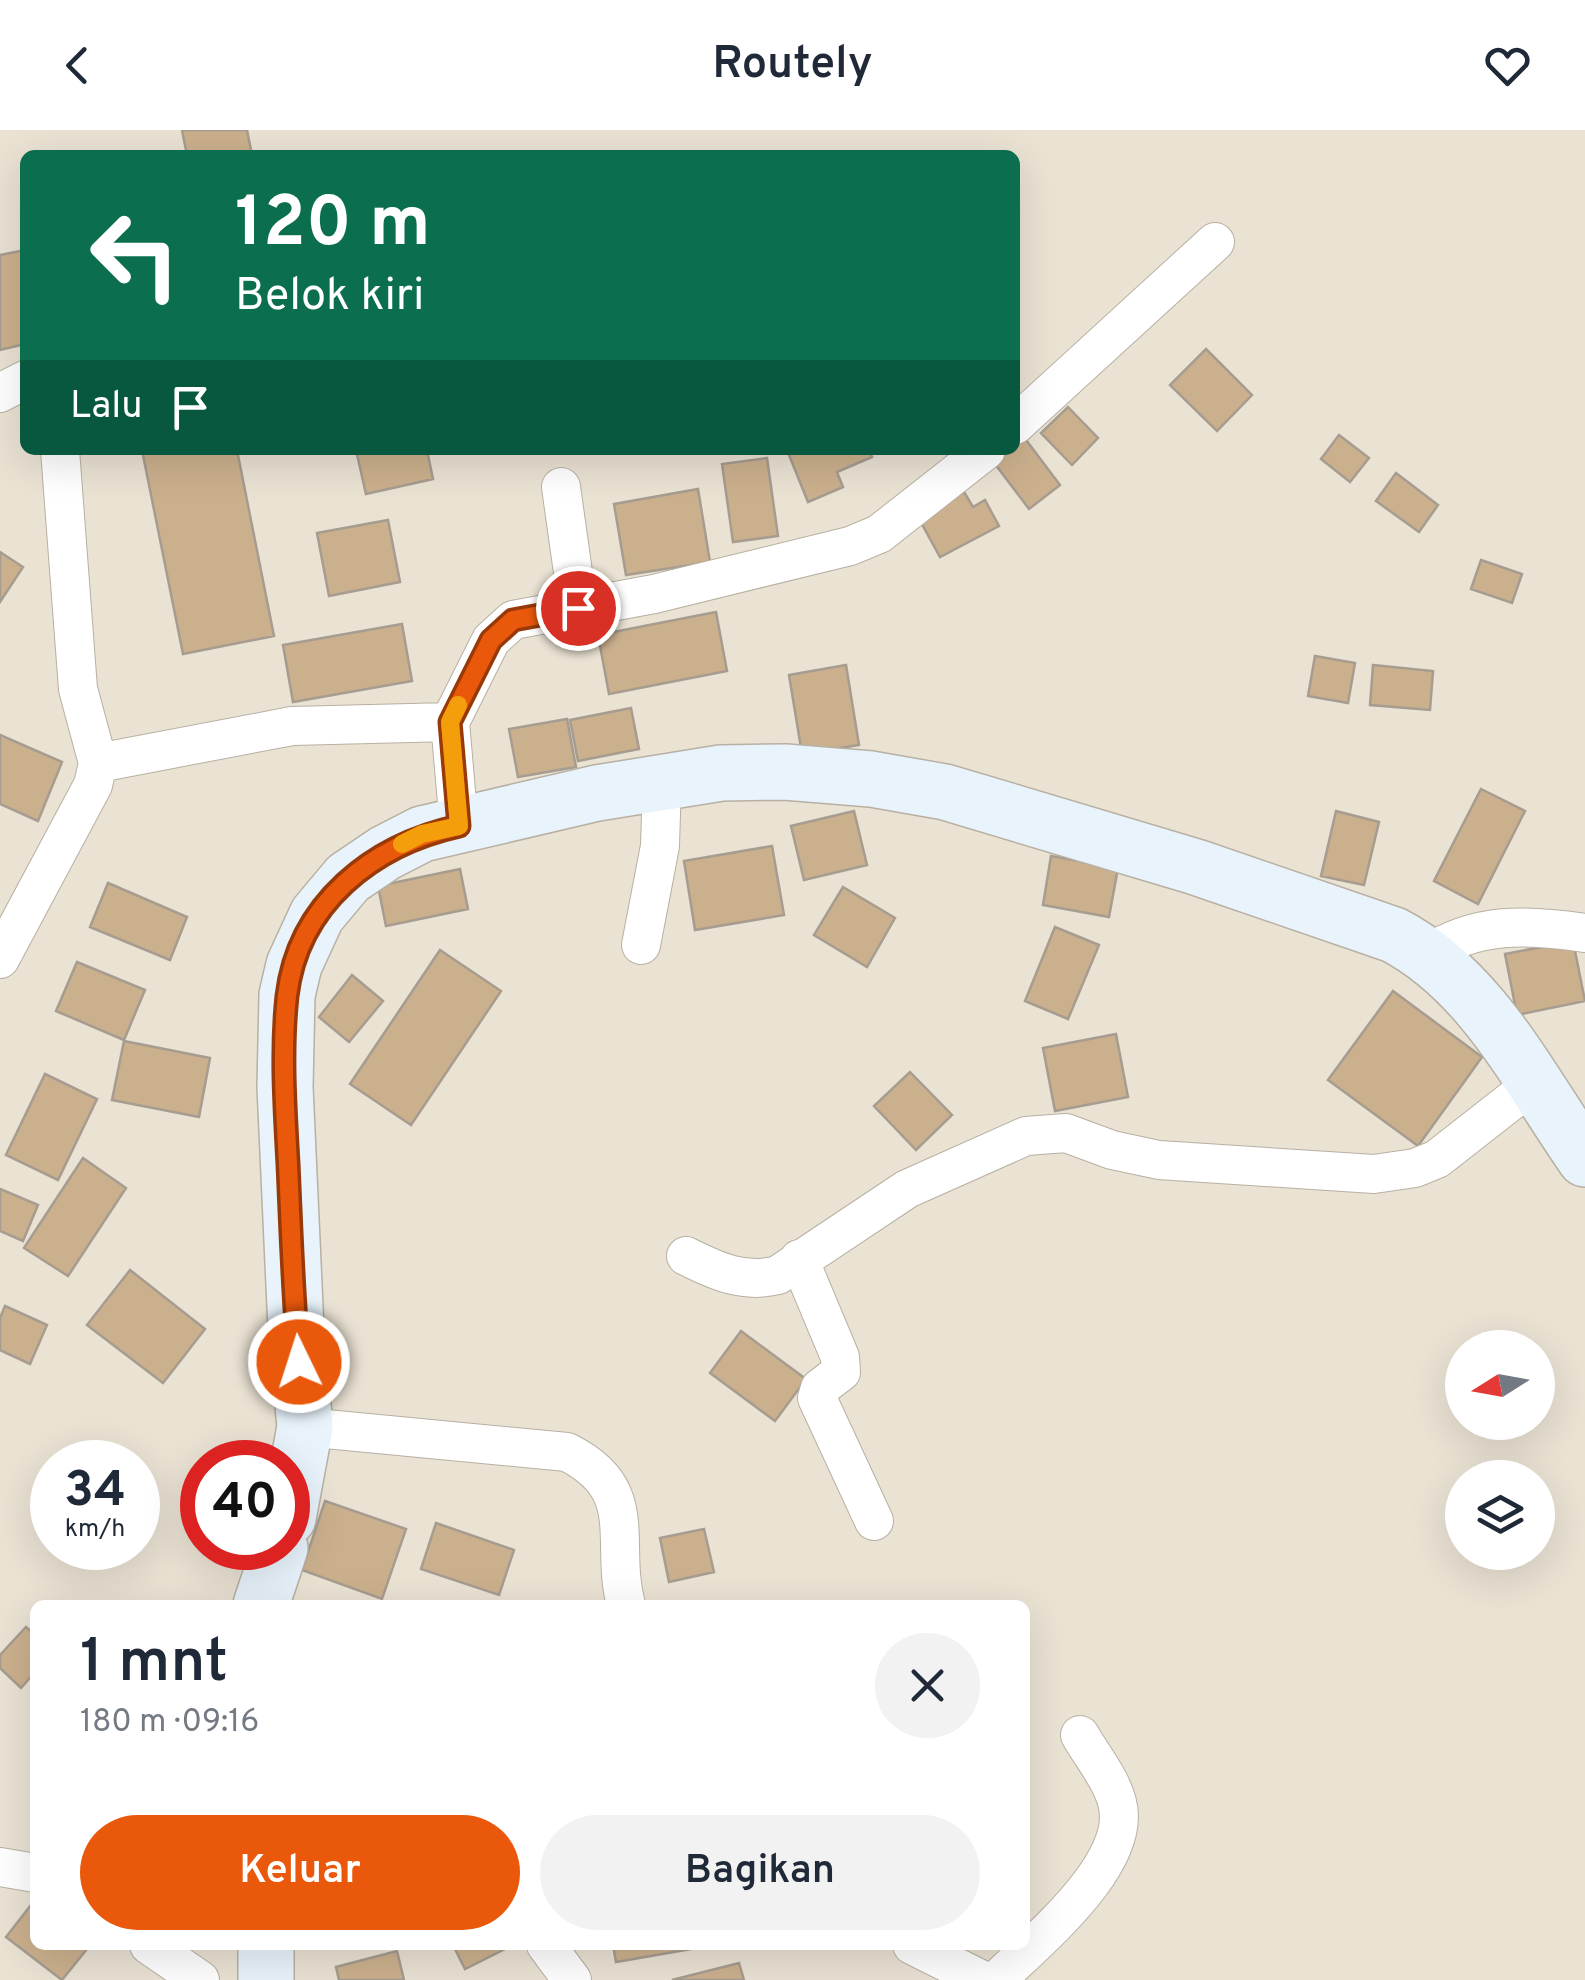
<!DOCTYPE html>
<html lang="id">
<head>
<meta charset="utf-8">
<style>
	body { margin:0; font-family:Overpass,sans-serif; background:#f2f2f3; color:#1f2937; height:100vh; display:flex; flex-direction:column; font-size:38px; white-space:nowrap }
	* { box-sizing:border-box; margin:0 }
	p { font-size:32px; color:#747a83 }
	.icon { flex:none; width:55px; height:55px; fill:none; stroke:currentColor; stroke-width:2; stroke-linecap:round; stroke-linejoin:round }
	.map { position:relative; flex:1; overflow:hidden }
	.side { position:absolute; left:30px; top:1470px; width:1000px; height:350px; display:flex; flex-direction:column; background:#fff; border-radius:15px; box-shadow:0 10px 40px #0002 }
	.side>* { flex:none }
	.guide { position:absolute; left:20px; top:20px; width:1000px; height:305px; border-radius:15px; box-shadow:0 10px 40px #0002; background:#0b6e4f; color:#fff; overflow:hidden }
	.needle { width:65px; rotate:259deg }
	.buttons { position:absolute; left:1445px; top:1200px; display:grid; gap:20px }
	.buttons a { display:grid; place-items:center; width:110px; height:110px; border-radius:50%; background:#fff; box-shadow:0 10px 40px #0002; font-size:50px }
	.speed { position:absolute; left:30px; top:1310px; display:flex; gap:20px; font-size:50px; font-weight:700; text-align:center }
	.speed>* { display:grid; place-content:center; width:130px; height:130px; border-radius:50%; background:#fff; box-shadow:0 10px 40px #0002; line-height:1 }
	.speed small { font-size:25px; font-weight:400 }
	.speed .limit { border:15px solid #d22; background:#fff; color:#111 }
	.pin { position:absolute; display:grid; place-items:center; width:85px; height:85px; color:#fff; margin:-42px; border:5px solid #fff; border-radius:50%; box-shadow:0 2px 10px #0007 }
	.me { position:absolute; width:110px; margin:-55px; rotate:356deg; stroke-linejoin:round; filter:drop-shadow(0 0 8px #0008) }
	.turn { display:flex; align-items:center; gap:35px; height:210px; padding:0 50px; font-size:45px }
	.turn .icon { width:130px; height:130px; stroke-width:2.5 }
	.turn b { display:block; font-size:70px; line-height:85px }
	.then { display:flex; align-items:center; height:95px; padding:0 50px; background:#0003; gap:20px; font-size:38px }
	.round { display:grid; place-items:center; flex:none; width:105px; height:105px; border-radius:52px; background:#f2f2f3 }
	.overview { display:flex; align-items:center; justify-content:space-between; height:170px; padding:0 50px }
	h1 { font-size:60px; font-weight:600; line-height:75px }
	.action { display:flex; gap:20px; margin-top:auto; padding:20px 50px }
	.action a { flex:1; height:115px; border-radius:60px; background:#ea580c; color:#fff; font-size:40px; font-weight:600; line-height:115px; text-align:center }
	.action a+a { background:#f2f2f3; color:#1f2937 }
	header { display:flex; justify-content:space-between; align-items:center; height:130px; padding:0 50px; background:#fff; font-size:45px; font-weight:600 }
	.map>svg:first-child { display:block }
	.building { fill:#cbb08d; stroke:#a69c90; stroke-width:2.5 }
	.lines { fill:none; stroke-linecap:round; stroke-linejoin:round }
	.street-casing { stroke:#b8b0a2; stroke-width:40 }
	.secondary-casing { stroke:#b8b0a2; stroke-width:58 }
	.street { stroke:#fff; stroke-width:38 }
	.secondary { stroke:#e8f3fb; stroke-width:55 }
	.route-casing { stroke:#983908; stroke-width:25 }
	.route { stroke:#ea580c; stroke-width:18 }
	.slow { stroke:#f59e0b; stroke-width:18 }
</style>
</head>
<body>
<header><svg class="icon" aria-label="back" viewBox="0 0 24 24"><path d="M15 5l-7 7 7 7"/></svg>Routely<svg class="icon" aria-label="heart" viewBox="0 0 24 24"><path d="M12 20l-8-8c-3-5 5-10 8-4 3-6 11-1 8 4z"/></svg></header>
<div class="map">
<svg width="1585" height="1850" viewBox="0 0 1585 1850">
	<rect width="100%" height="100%" fill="#eae2d3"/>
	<path class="building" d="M182,0H247L252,25H187Z
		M25,120V214L0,220V125Z
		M1206,219L1252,265L1217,301L1170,255Z
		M1068,277L1098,308L1072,335L1041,303Z
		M1339,305L1369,328L1350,352L1321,329Z
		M1023,306L1060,355L1029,379L992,330L1005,320H1015V312Z
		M142,320H237L274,506L183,524Z
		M356,320H427L433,349L366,364Z
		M787,320H869L872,327L837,342L843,357L808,372Z
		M767,328L778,406L733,412L722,334Z
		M1396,343L1438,375L1419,402L1376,371Z
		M698,359L710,432L626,445L614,374Z
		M964,362L973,377L985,370L999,396L940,427L918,387Z
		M388,390L400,452L329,466L317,403Z
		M0,422L23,437L0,472Z
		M1481,430L1522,444L1512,473L1471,459Z
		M716,482L727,541L609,564L598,505Z
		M402,494L412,551L293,572L283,515Z
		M1315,526L1355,533L1348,573L1308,566Z
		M846,535L859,615L802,624L789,545Z
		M1373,535L1433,541L1430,580L1370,575Z
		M631,578L639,619L578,631L570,590Z
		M567,589L576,637L518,647L509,599Z
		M0,605L62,632L38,691L0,674Z
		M1481,659L1525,681L1478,774L1434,751Z
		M854,681L867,735L804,750L791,696Z
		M1336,681L1379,692L1364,755L1321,746Z
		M772,716L784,785L695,800L684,731Z
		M1051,726L1118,738L1109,787L1043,775Z
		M460,739L468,779L386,796L378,756Z
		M108,753L187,787L170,830L90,797Z
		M843,757L895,788L867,837L814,805Z
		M1055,797L1099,815L1068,889L1025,871Z
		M1573,811L1585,871L1517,885L1505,824Z
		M440,820L501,861L411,995L350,954Z
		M77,832L145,860L124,910L56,881Z
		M352,845L383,871L349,912L319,887Z
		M1393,861L1482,927L1418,1016L1328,950Z
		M1116,904L1128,967L1055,981L1043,918Z
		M124,911L210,928L199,987L112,970Z
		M910,942L952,985L916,1020L874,976Z
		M45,944L97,969L58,1050L6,1025Z
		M83,1028L126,1058L68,1146L24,1118Z
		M0,1059L38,1075L23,1111L0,1101Z
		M130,1140L205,1199L163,1253L87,1195Z
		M5,1176L47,1195L30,1234L0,1220V1188Z
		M741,1201L806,1249L775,1291L710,1243Z
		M325,1371L406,1399L382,1469L302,1440Z
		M436,1393L514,1420L499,1465L421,1439Z
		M704,1399L714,1442L669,1452L660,1408Z
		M26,1497L35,1505V1542L21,1558L0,1538V1525Z
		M31,1775L35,1778V1815H82L87,1819L62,1850L6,1807Z
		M453,1815H503L505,1819L465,1839Z
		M613,1815H696L697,1818L616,1832Z
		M397,1821L404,1850H339L336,1837Z
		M739,1833L744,1850H672Z"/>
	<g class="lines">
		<g class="street-casing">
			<path id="street" d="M0,263L25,250
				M1015,295L1215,112
				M60,320L78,559L98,633
				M561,357L578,478
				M450,592L491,510L513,490L654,464L850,416L879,404L986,320
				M641,815L660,716L662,652
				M1426,825C1476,792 1527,794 1585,803
				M0,829L93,655L98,633L292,596L450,592L459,696
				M686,1126C716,1141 744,1154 778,1145L907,1059L1026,1006L1066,1003L1112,1020L1159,1030L1374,1044L1415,1038L1437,1029L1534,953
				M799,1129L840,1227L841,1242L820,1258L817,1268L874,1391
				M305,1297L567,1322C643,1360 609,1411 626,1475
				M0,1737L35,1743
				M149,1815L200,1850
				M546,1815L572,1850
				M912,1815L982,1850
				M997,1850C1036,1811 1134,1733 1117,1672C1111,1649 1092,1626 1080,1605"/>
		</g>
		<g class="secondary-casing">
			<path id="secondary" d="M288,1388L305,1297L296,1199L285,957L287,865L294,835L317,785L348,748L385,723L422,704L597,663L721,643L785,642L871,649L945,662L1196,737L1394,805C1483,852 1529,949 1585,1029
				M261,1475L280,1418
				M266,1815V1850"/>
		</g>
		<use href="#street" class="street"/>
		<use href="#secondary" class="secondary"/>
	</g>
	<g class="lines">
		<g class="route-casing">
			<path id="route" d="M299,1232C293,1166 291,1100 288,1034C285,979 281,921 287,866C298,773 373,715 459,696L450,592L491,510L513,490L578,478"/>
		</g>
		<use href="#route" class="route"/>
		<path class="slow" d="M402,714L422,704L459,696L450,592L458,575"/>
	</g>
</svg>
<div class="buttons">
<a><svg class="needle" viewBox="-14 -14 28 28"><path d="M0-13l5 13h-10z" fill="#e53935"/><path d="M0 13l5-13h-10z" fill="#747a83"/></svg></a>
<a><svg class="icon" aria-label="layers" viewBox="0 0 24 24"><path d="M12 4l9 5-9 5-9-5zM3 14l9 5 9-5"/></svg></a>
</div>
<div class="speed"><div>34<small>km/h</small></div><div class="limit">40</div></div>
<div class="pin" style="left:578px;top:478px;background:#d93025"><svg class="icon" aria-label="arrive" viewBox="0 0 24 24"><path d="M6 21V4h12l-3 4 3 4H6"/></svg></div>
<svg class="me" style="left:299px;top:1232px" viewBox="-20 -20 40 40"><circle r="17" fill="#ea580c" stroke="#fff" stroke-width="3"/><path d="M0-11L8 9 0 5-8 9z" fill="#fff"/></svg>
<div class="guide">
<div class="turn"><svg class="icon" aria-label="left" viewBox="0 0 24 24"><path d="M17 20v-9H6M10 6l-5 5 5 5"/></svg><div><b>120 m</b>Belok kiri</div></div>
<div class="then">Lalu<svg class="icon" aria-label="arrive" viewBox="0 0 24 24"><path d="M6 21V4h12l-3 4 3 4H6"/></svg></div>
</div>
<section class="side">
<div class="overview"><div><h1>1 mnt</h1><p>180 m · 09:16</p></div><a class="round"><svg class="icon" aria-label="close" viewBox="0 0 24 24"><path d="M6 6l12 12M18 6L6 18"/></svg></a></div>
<div class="action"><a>Keluar</a><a>Bagikan</a></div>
</section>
</div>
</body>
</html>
